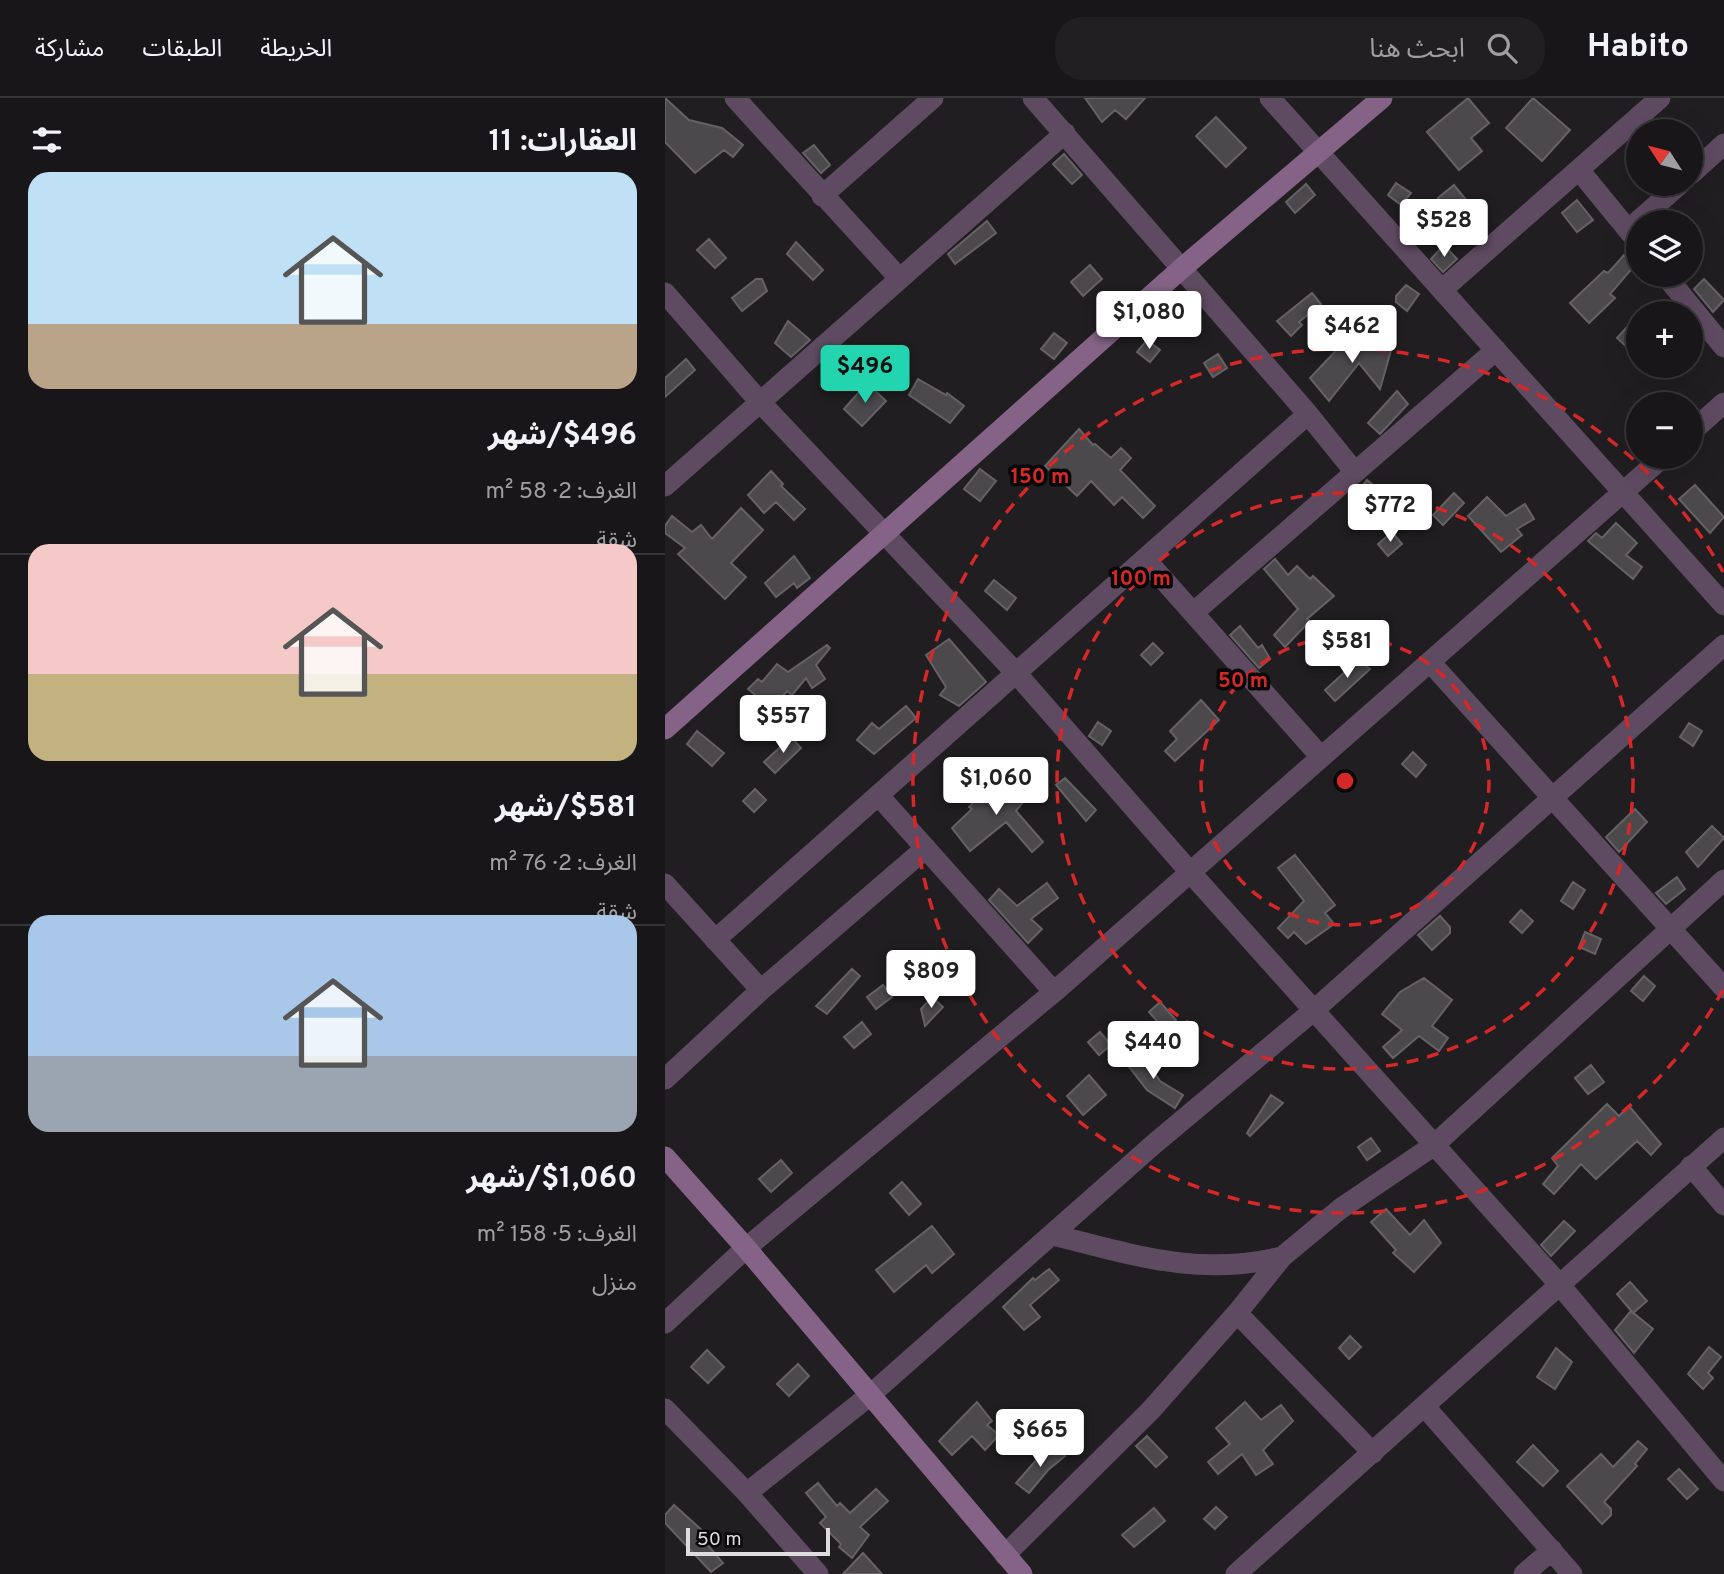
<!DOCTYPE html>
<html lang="ar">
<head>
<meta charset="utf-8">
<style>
  body { margin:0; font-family:Overpass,"Noto Sans Arabic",sans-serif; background:#211f22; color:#f1f3f6; direction:rtl; height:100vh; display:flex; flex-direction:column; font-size:26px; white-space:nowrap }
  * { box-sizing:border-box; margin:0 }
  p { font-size:23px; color:#9f9fa2 }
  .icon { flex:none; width:38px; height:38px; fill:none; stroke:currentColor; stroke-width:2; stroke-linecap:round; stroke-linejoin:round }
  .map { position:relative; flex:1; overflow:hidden; direction:ltr }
  .details { display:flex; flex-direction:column; background:#181619; width:665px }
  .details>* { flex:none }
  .needle { width:46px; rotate:306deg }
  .fabs { position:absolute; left:961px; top:21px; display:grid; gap:14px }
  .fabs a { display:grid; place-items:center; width:77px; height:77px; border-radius:50%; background:#181619; box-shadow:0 7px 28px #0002,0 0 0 2px #363538; font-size:35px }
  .scale { position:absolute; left:21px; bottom:18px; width:144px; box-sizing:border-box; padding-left:7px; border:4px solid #dedcde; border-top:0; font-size:19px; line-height:24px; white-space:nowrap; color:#dedcde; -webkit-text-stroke:5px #090809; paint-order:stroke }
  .price { position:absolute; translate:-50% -60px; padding:0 16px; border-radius:7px; background:#fff; color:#222; font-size:23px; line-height:46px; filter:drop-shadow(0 2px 4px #0008) }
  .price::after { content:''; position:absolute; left:50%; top:42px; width:21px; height:16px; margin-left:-10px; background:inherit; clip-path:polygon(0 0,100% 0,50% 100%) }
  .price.current { background:#23d5af; color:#111 }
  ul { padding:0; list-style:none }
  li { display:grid; align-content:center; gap:14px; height:371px; padding:0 28px }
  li+li { border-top:2px solid #363538 }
  li span { display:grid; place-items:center; height:217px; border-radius:21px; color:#555 }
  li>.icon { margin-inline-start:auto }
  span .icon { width:126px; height:126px; fill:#fffc; stroke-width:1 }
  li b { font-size:30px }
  h2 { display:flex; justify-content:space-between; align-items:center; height:84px; padding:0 28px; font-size:30px }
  header { display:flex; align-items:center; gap:42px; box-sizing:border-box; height:98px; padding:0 35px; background:#181619; border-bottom:2px solid #363538 }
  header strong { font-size:33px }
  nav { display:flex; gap:38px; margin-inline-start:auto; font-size:24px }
  .search { width:490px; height:63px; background:#211f22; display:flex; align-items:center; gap:18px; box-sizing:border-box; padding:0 24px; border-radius:28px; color:#9f9fa2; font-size:26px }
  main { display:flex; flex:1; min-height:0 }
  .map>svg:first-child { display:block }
  .building { fill:#4c494c; stroke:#656165; stroke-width:2 }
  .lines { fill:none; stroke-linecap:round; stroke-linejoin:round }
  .street { stroke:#5f4b61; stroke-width:21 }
  .secondary { stroke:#846387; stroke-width:21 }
  .ring { fill:none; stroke:#d62828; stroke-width:3.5; stroke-dasharray:12 9 }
  .centre { fill:#d62828; stroke:#090809; stroke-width:3.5 }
  .ring-label { font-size:21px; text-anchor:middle; font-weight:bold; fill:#d62828; stroke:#090809; stroke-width:7; stroke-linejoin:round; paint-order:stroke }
</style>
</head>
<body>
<header>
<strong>Habito</strong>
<div class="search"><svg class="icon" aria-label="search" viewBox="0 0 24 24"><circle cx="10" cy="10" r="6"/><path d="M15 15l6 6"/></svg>ابحث هنا</div>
<nav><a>الخريطة</a><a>الطبقات</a><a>مشاركة</a></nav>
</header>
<main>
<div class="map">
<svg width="1059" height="1476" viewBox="0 0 1059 1476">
  <rect width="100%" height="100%" fill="#201e21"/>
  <!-- building -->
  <path class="building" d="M0,0L24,22L57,30L78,47L68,59L59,52L30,75L0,44Z
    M420,0H480L461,21L450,12L437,24Z
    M803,0L824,25L806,40L817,53L794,72L762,34Z
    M868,0L905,32L877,63L841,30Z
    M551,19L581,50L561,69L531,38Z
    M149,47L165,67L156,75L138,55Z
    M399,56L417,77L407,86L388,66Z
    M731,85L746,95L736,107L723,97Z
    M641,86L650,97L630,115L621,104Z
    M789,87L811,114L792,130L773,112L779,107L773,100Z
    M912,102L928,122L912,134L897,115Z
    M322,123L331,135L290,166L283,156Z
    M44,141L61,160L50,170L32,152Z
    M131,144L158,172L148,182L122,156Z
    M779,147L792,161L778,174L766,161Z
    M959,157L970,167L945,196L950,200L924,225L905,205L939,173L943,175Z
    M425,167L437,181L418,198L406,184Z
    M91,181H97L102,193L77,213L67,200Z
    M1039,181L1059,202L1048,214L1029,191Z
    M741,187L754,196L742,213L731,204V198Z
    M647,195L656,206L634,224L637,227L626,238L612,223Z
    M973,217V239L963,250L952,240Z
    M123,223L145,242L126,259L110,245Z
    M389,235L402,245L389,261L376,251Z
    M691,238L727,249L715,291L694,265L664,303L645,280L680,243L684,247Z
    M482,242L495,252L485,264L472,254Z
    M553,256L562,270L548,279L539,265Z
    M21,261L30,272L0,299V280Z
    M253,281L281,297L282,295L299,308L285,325L244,297Z
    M202,285L221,303L197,328L179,311Z
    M732,293L743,306L715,336L703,325Z
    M414,331L428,347L430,346L446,360L456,350L466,360L455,372L490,408L478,420L457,399L449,407L426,383L412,398L380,368Z
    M315,371L331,383L315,403L299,391Z
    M106,373L118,386L116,388L140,411L129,422L111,404L99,415L83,397Z
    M702,382L722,398L707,417L687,402Z
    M1030,387L1059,419L1045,435L1014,401Z
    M789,395L799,405L778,427L768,417Z
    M822,399L841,418L860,406L869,421L852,431L857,437L836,454L803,418Z
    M76,410L98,432L66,465L81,479L60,501L13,456L20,450L0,435V428L7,418L27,434L36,427L47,441Z
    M951,425L972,445L961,457L977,469L968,481L923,443L931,435L937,440Z
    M727,434L737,446L723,458L713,446Z
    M129,458L145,480L132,490L129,485L111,499L100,485Z
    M610,461L623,477L632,468L645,481L648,478L669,498L642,521L645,523L620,549L609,537L633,511L599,471Z
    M329,482L351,500L342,512L320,493Z
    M575,528L593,550L597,547L605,561L594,570L565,537Z
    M284,541L321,584L294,608L275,597L281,589L261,557Z
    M488,545L498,555L486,567L476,557Z
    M162,547L165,550L151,567L160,581L147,590L141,580L127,597L122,593L107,611L83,591L93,581L97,584L112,566L123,574Z
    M693,562L705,571L670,603L660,592Z
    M536,602L554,622L510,663L500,653L512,641L505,633Z
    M241,608L251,620L209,656L192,642L207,625L214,631Z
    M433,624L446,633L437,647L424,638Z
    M1024,625L1037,633L1028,648L1015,639Z
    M32,633L59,655L47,668L22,646Z
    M126,639L136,650L110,675L99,664Z
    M748,654L761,667L751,679L737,666Z
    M400,680L431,712L421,723L391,687Z
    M340,681L363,698L351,713L378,744L367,754L341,724L305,753L287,730L307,711L304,709L325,686L331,692Z
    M90,691L101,702L89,714L78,703Z
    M970,711L982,724L954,754L941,739Z
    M1047,728L1059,740L1033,769L1021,754Z
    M630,757L670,807L660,815L669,826L641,846L629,834L623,840L613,830L639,803L613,770Z
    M1012,779L1020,791L1001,806L991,795Z
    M908,784L920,792L908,811L896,803Z
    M382,785L393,800L366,821L377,831L363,845L324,802L334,791L352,808Z
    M856,812L868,823L857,835L845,824Z
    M775,818L785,829V835L767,852L753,837Z
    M920,834L936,841L930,856L914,849Z
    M187,871L195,878L162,916L151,908Z
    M979,878L990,888L978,903L966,893Z
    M759,880L787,902L767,928L783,940L774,953L754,938L728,960L718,949L737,932L717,916L735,894Z
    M218,887L227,899L211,911L202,899Z
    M267,899L278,909L260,928L256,911Z
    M495,904L511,922L499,931L484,914Z
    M197,924L206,936L189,950L179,939Z
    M435,934L446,947L434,957L423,944Z
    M475,954L495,983L518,997L510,1010L482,992L462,966Z
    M926,967L939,984L923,996L910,980Z
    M424,977L441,997L418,1017L402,998Z
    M606,997L618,1005L585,1038L582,1035Z
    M942,1006L954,1018L964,1008L996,1046L986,1057L972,1043L931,1081L916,1066L889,1096L878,1086L893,1068L887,1060Z
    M706,1040L715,1053L702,1062L693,1049Z
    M116,1062L127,1075L106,1094L94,1081Z
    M237,1084L256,1106L244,1117L225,1095Z
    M721,1111L745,1137L759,1122L776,1145L749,1174L728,1155L731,1152L706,1124Z
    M899,1123L910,1133L886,1158L876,1147Z
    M267,1128L289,1156L267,1175L261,1167L229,1194L211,1172Z
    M384,1171L394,1182L365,1207L375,1219L359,1232L338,1209L368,1180L370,1182Z
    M965,1184L982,1203L968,1215L952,1196Z
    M966,1213L988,1231L969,1255L950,1232Z
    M685,1238L696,1249L684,1261L674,1250Z
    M1044,1249L1056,1259L1043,1275L1048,1280L1038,1291L1023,1276Z
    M891,1250L907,1264L890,1291L872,1279Z
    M42,1252L59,1269L43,1285L26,1269Z
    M133,1266L144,1278L124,1298L112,1286Z
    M312,1304L327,1323L322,1327L334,1337L320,1352L307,1338L287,1357L274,1343Z
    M580,1304L596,1322L616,1307L628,1323L598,1352L608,1366L591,1377L577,1356L553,1376L543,1364L565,1346L551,1330Z
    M482,1338L502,1359L491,1369L471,1348Z
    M973,1343L982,1351L970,1366L972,1368L939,1404L946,1411V1417L937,1426L902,1388L936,1356L948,1369Z
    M391,1347L400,1358L383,1372L364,1395L351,1385L373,1360Z
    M868,1347L893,1373L878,1388L852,1364Z
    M1014,1371L1033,1391L1022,1401L1003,1381Z
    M153,1385L172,1408L175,1405L185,1415L211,1391L223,1403L195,1429L204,1437L187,1460L174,1449L176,1446L155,1425L161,1419L141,1395Z
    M9,1407L39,1434L35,1438L58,1465L46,1474L0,1425V1417Z
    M551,1409L562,1419L550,1431L539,1421Z
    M489,1410L500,1423L469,1449L457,1437Z
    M198,1455L217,1476H178Z"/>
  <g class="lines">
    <!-- street -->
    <path class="street" d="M70,0L235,181
      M368,0L643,316L689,373
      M605,0L1059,507
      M914,72L973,144
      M1026,76L1059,46
      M157,98L268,0
      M963,132L1015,86
      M1000,177L1059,249
      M778,191L995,0
      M0,195L95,304L351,575L525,774L894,1186L1059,1383
      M1026,334L1059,305
      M0,388L400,35
      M482,463L656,659
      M528,515L831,252
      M765,564L1059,890
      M214,698L389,894
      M0,786L96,892
      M50,842L643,316
      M0,981L96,892L261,750
      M1026,1068L1059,1107
      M388,1137C470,1157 532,1179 617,1159
      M572,1215L708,1355
      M0,1225L81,1150L389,894L998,359
      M760,1309L907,1476
      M0,1311L82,1395L153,1476
      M82,1395L204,1298L489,1046L648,913L1059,547
      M340,1457L486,1312L572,1215L617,1159L675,1111L768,1048L1059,782
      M571,1476L1059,1040
      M859,1476L887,1452"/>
    <!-- secondary -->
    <path class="secondary" d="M0,631L516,171L717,0
      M0,1059L81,1150L357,1476"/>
  </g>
  <!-- distance rings -->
  <g class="ring">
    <circle cx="680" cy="683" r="144"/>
    <circle cx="680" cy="683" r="288"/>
    <path d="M1058 892A432 432 0 1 1 1058 474"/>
  </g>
  <circle cx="680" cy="683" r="10" class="centre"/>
  <g class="ring-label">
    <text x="375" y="385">150 m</text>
    <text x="476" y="487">100 m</text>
    <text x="578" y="589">50 m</text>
  </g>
</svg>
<div class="fabs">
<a><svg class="needle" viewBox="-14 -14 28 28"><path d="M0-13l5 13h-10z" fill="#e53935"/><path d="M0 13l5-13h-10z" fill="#9f9fa2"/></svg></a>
<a><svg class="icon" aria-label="layers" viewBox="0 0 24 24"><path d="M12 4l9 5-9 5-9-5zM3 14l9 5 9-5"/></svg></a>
<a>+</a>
<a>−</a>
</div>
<div class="scale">50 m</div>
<b class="price" style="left:779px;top:161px">$528</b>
<b class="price" style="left:484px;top:253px">$1,080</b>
<b class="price" style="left:687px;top:267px">$462</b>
<b class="price current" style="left:200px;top:307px">$496</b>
<b class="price" style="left:725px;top:446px">$772</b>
<b class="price" style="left:682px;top:582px">$581</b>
<b class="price" style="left:118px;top:657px">$557</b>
<b class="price" style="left:331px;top:719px">$1,060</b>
<b class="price" style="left:266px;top:912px">$809</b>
<b class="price" style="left:488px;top:983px">$440</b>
<b class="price" style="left:375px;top:1371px">$665</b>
</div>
<section class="details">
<h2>العقارات: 11<svg class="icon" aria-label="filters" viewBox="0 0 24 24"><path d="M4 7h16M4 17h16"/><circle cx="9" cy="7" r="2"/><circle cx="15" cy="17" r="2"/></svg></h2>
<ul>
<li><span style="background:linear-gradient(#bfe0f5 70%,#b9a48a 0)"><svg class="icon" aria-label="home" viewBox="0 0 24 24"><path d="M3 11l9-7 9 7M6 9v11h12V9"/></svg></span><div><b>$496/شهر</b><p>الغرف: 2 · 58 m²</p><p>شقة</p></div></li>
<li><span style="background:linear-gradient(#f6c9c9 60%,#c2b280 0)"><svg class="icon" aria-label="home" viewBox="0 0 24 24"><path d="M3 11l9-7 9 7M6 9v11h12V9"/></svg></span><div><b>$581/شهر</b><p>الغرف: 2 · 76 m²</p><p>شقة</p></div></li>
<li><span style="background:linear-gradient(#a9c7e8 65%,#9aa5b1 0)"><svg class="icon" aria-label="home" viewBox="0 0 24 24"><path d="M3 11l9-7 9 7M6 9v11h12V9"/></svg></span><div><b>$1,060/شهر</b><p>الغرف: 5 · 158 m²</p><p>منزل</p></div></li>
</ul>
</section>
</main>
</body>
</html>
